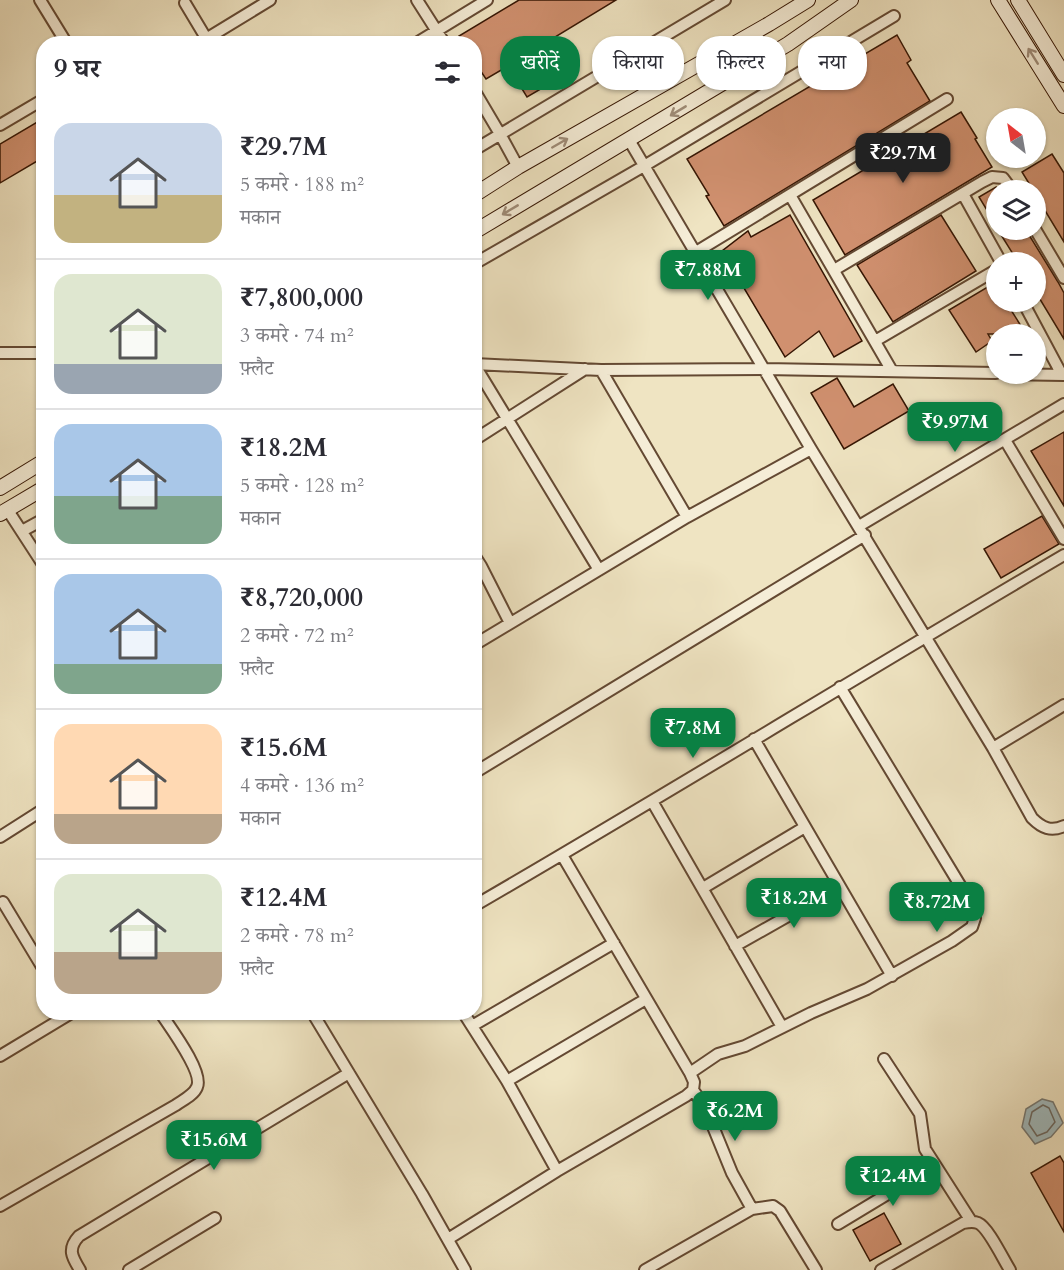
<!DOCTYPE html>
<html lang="hi">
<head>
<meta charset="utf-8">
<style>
  body { margin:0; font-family:Cardo,"Noto Serif Devanagari",serif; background:#f7f7f7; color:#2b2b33; height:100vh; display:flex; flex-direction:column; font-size:22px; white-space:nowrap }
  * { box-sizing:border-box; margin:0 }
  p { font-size:20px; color:#7c7c81 }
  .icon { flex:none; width:33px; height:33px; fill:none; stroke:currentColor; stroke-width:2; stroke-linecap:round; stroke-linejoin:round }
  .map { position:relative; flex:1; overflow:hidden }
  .details { position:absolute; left:36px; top:36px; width:446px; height:984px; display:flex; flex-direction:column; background:#fff; border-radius:24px; box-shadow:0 2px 4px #0004 }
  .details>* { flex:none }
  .banner { position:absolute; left:500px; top:36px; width:474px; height:54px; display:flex; gap:12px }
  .needle { width:39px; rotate:329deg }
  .fabs { position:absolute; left:986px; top:108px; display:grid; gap:12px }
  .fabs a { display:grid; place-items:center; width:60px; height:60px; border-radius:50%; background:#fff; box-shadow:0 2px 4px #0004; font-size:30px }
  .price { position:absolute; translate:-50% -51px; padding:0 14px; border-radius:12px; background:#0b8043; color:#fff; font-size:20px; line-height:39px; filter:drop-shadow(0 2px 3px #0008) }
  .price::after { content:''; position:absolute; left:50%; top:36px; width:18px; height:14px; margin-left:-9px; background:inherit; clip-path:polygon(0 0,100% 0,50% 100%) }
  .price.selected { background:#222; color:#fff }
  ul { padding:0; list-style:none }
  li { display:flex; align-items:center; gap:18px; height:150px; padding:0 18px }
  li+li { border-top:2px solid #e1e1e2 }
  li span { display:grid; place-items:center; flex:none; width:168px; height:120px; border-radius:18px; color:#555 }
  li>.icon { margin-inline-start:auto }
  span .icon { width:72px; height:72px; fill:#fffc; stroke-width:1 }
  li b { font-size:26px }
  h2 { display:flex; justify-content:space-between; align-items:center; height:72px; padding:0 18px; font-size:26px }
  .chip { padding:0 21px; border-radius:24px; background:#fff; box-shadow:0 2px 4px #0004; font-size:21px; line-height:54px }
  .chip.selected { background:#0b8043; color:#fff }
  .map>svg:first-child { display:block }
  .water { fill:#a0bbbf; stroke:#757974; stroke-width:1.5 }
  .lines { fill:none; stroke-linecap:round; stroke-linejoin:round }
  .shore { stroke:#6a6861; stroke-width:1.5 }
  .building { fill:#d0906f; stroke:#351503; stroke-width:1.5 }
  .street-casing { stroke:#644933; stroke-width:14 }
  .secondary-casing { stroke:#351503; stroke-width:16 }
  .street { stroke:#f5edd7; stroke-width:10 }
  .secondary { stroke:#f5edd7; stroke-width:14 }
  .oneway { stroke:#9f8c78 }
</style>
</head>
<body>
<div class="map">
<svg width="1064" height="1270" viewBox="0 0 1064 1270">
  <rect width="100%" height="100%" fill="#efe4c2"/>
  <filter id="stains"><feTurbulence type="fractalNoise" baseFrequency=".00333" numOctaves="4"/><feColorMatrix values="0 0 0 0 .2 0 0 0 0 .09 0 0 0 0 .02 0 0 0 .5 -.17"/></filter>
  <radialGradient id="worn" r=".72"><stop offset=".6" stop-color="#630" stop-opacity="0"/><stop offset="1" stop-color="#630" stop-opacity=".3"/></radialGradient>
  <!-- water -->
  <path class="water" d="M1042,1099L1053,1102L1063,1123L1051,1137L1035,1144L1022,1127L1026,1109Z"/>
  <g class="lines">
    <!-- shore -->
    <path class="shore" d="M1043,1105L1049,1108L1055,1122L1047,1132L1037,1136L1029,1124L1032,1112Z"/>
  </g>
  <!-- building -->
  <path class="building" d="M519,0H616L532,51L551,83L527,97L508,66L486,79L474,61V44H464L459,36Z
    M897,35L911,60L907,63L930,101L724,226L706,196L709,195L687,159Z
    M961,112L977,138L975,139L992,167L845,255L813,200Z
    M44,118V157L0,183V144Z
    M1052,154L1064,173V242L1035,194V190H1033L1022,172Z
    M996,187V225L979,197Z
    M790,215L862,341L834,357L819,331L785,357L722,251L748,231L751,237Z
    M941,215L976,271L893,322L857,265Z
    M998,230H1026L1058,282L1064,293V339L1035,291V262H1018Z
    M996,282V302H1006L1026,334H988L992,341L976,352L949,310Z
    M837,378L854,407L893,384L909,411L844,449L811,393Z
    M1064,432V506L1031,451Z
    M1042,516L1059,544L1001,578L984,549Z
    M1060,1156L1064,1163V1232L1031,1173Z
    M884,1213L901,1244L870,1261L853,1230Z"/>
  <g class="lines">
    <!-- street casing -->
    <g class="street-casing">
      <path id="street" d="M40,0L67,44
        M417,0L445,44
        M185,3L209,43
        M206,39L270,0
        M415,44L487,0
        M474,90L500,134L518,167
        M0,125L44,99
        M629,140L811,449L993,748L1032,818C1042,828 1051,832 1064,826
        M474,150L725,0
        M963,194L1001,262
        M790,195L892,371
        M1035,229L1064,278
        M696,252L947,99
        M474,264L644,166L894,16
        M834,270L982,182L992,177L1003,178L1012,190
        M1023,302L1062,375
        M875,341L996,270
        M0,353H44
        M474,364L601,370L764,369L996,373
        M474,364L599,570
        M601,370L687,517
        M1006,374L1064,375
        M474,440L585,369
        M1005,440L1064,539
        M7,509L44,566
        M859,526L1064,404
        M22,531L44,519
        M474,555L481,566L474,570
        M481,566L510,623
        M474,645L687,517L811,449
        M754,739L892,976
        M993,748L1064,705
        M474,773L865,535
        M652,801L782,1027
        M0,837L44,809
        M703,888L805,827
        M3,902L44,970
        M474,906C672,791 866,671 1064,555
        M735,946L839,887
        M312,1012L422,1194L465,1270
        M463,1012L507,1081L557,1171
        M472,1026L614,943
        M0,1056L73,1012
        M884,1059L920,1114L925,1149L971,1221
        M690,1073L718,1054L745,1046L811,1013L867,989L952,941L972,927L975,918L969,900L840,687
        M507,1081L646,999
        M693,1090L705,1107L732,1173L752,1209
        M0,1206L176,1105C183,1100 194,1095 197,1087C204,1072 169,1026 160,1012
        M838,1224L934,1166
        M448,1239L557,1171L686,1096L693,1090L694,1082L690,1073L562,855
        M80,1270C72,1257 67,1249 79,1236L349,1073
        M129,1270L215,1218
        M645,1270L752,1209L773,1206L780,1211L816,1270
        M881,1270L963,1223C968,1222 973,1221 978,1223C988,1227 1003,1259 1010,1270"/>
    </g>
    <!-- secondary casing -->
    <g class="secondary-casing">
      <path id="secondary" d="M998,0L1064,106
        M1018,0L1064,75
        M474,195L518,167L769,24L808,0
        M474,232L788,44L851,0
        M0,488L44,461
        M0,514L44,488"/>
    </g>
    <!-- street -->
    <use href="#street" class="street"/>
    <!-- secondary -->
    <use href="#secondary" class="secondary"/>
  </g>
  <!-- one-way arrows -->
  <defs><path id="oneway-shaft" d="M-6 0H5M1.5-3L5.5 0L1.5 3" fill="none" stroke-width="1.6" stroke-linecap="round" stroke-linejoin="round" transform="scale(1.5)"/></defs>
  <g class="oneway">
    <use href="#oneway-shaft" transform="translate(1033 56) rotate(-122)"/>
    <use href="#oneway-shaft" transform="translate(678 111) rotate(149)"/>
    <use href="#oneway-shaft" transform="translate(560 143) rotate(-30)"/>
    <use href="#oneway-shaft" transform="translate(510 210) rotate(149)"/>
  </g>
  <rect width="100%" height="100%" filter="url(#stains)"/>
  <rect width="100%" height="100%" fill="url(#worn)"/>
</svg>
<div class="fabs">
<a><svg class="needle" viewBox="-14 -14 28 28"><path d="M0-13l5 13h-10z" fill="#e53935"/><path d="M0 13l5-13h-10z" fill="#7c7c81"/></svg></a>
<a><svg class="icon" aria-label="layers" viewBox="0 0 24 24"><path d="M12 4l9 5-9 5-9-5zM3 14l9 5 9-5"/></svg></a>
<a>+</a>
<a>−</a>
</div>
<b class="price selected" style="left:903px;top:184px">₹29.7M</b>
<b class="price" style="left:708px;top:301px">₹7.88M</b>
<b class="price" style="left:955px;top:453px">₹9.97M</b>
<b class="price" style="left:693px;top:759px">₹7.8M</b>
<b class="price" style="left:794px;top:929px">₹18.2M</b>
<b class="price" style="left:937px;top:933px">₹8.72M</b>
<b class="price" style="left:735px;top:1142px">₹6.2M</b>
<b class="price" style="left:214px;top:1171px">₹15.6M</b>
<b class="price" style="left:893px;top:1207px">₹12.4M</b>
<div class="banner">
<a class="chip selected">खरीदें</a>
<a class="chip">किराया</a>
<a class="chip">फ़िल्टर</a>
<a class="chip">नया</a>
</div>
<section class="details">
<h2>9 घर<svg class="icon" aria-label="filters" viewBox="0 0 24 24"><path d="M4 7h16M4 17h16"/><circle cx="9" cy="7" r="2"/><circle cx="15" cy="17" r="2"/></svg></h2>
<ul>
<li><span style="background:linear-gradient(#c9d6e8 60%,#c2b280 0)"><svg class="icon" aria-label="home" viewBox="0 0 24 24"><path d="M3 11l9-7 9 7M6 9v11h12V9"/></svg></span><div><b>₹29.7M</b><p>5 कमरे · 188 m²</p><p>मकान</p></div></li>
<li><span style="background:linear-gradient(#dfe7d0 75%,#9aa5b1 0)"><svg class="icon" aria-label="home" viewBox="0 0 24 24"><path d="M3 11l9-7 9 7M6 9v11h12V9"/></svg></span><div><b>₹7,800,000</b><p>3 कमरे · 74 m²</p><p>फ़्लैट</p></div></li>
<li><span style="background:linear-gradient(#a9c7e8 60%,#7fa58c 0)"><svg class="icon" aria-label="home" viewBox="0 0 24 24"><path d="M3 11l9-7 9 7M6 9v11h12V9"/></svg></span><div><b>₹18.2M</b><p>5 कमरे · 128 m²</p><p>मकान</p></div></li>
<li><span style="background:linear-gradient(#a9c7e8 75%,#7fa58c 0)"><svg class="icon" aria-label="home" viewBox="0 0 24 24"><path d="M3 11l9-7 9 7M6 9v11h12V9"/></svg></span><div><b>₹8,720,000</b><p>2 कमरे · 72 m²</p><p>फ़्लैट</p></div></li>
<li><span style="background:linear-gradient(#ffd9b3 75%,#b9a48a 0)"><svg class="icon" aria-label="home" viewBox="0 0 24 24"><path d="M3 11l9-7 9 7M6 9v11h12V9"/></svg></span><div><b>₹15.6M</b><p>4 कमरे · 136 m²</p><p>मकान</p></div></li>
<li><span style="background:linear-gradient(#dfe7d0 65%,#b9a48a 0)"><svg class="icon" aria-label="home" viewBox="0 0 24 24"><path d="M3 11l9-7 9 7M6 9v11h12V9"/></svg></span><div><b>₹12.4M</b><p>2 कमरे · 78 m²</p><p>फ़्लैट</p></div></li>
</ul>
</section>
</div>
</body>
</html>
